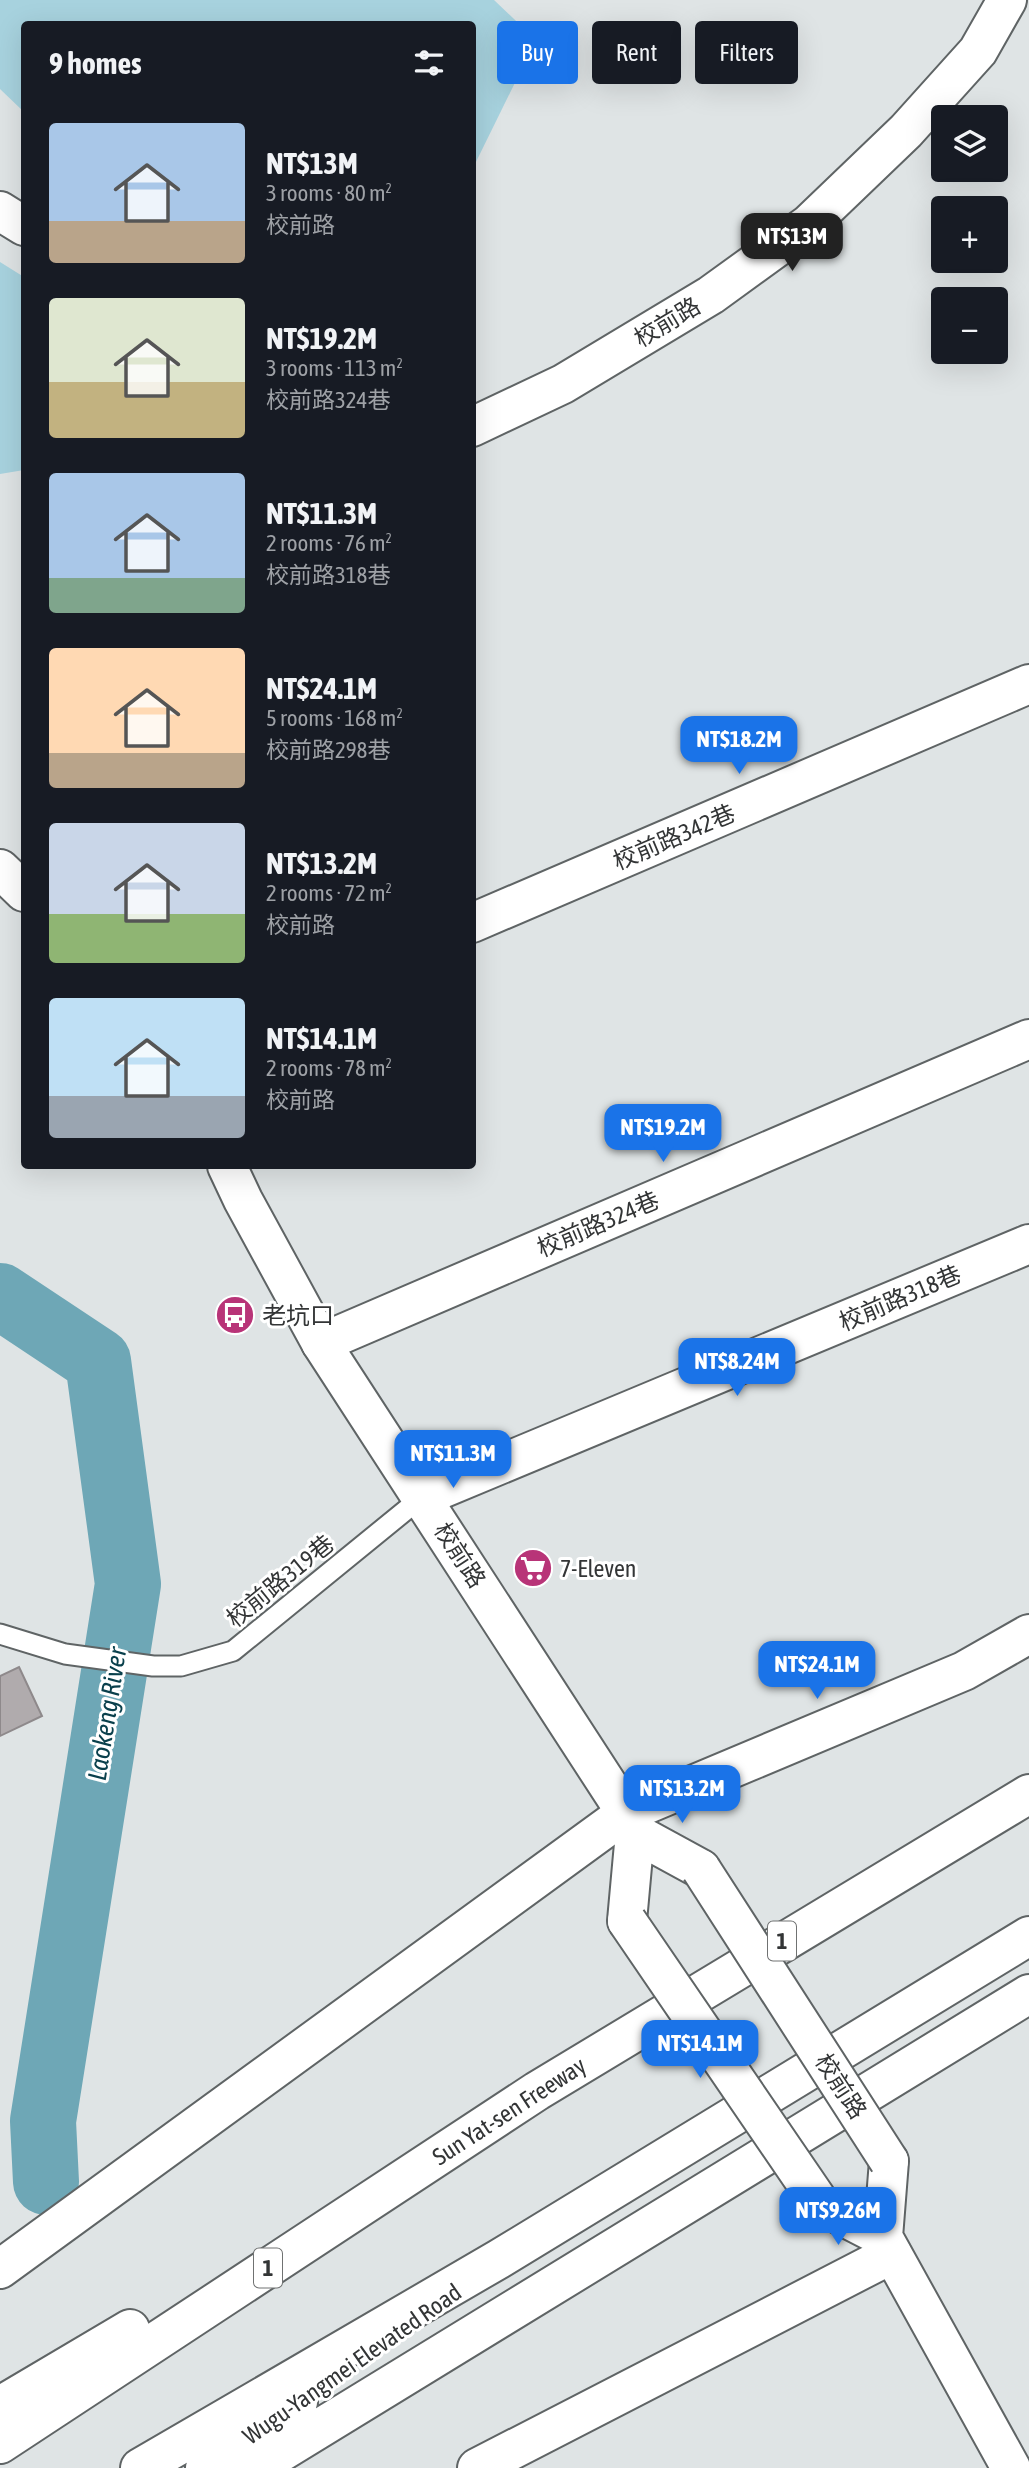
<!DOCTYPE html>
<html lang="en">
<head>
<meta charset="utf-8">
<style>
  body { margin:0; font-family:"Asap Condensed","Noto Sans TC",sans-serif; background:#20242c; color:#f1f3f6; height:100vh; display:flex; flex-direction:column; font-size:26px; white-space:nowrap }
  * { box-sizing:border-box; margin:0 }
  p { font-size:23px; color:#9ea1a6 }
  .icon { flex:none; width:38px; height:38px; fill:none; stroke:currentColor; stroke-width:2; stroke-linecap:round; stroke-linejoin:round }
  .map { position:relative; flex:1; overflow:hidden }
  .side { position:absolute; left:21px; top:21px; width:455px; height:1148px; display:flex; flex-direction:column; background:#171b24; border-radius:7px; box-shadow:0 7px 28px #0002 }
  .side>* { flex:none }
  .banner { position:absolute; left:497px; top:21px; width:427px; height:63px; display:flex; gap:14px }
  .controls { position:absolute; left:931px; top:105px; display:grid; gap:14px }
  .controls a { display:grid; place-items:center; width:77px; height:77px; border-radius:7px; background:#171b24; box-shadow:0 7px 28px #0002; font-size:35px }
  .price { position:absolute; translate:-50% -60px; padding:0 16px; border-radius:14px; background:#1a73e8; color:#fff; font-size:23px; line-height:46px; filter:drop-shadow(0 2px 4px #0008) }
  .price::after { content:''; position:absolute; left:50%; top:42px; width:21px; height:16px; margin-left:-10px; background:inherit; clip-path:polygon(0 0,100% 0,50% 100%) }
  .price.active { background:#222; color:#fff }
  ul { padding:0; list-style:none }
  li { display:flex; align-items:center; gap:21px; height:175px; padding:0 28px }
  li span { display:grid; place-items:center; flex:none; width:196px; height:140px; border-radius:7px; color:#555 }
  li>.icon { margin-inline-start:auto }
  span .icon { width:84px; height:84px; fill:#fffc; stroke-width:1 }
  li b { font-size:30px }
  h2 { display:flex; justify-content:space-between; align-items:center; height:84px; padding:0 28px; font-size:30px }
  .pill { padding:0 24px; border-radius:7px; background:#171b24; box-shadow:0 7px 28px #0002; font-size:24px; line-height:63px }
  .pill.active { background:#1a73e8; color:#fff }
  .map>svg:first-child { display:block }
  .green { fill:#a7d2de }
  .lines { fill:none; stroke-linecap:round; stroke-linejoin:round }
  .river { stroke:#6ea7b6; stroke-width:66 }
  .building { fill:#b0abad; stroke:#8e898b; stroke-width:2 }
  .service-casing { stroke:#5f6465; stroke-width:23 }
  .minor-casing { stroke:#5f6465; stroke-width:42 }
  .tertiary-casing { stroke:#5f6465; stroke-width:42 }
  .motorway-casing { stroke:#5f6465; stroke-width:42 }
  .service { stroke:#fff; stroke-width:19 }
  .minor { stroke:#fff; stroke-width:38 }
  .tertiary { stroke:#fff; stroke-width:38 }
  .motorway { stroke:#fff; stroke-width:38 }
  .tertiary-bridge-casing { stroke:#5f6465; stroke-width:42; stroke-linecap:butt }
  .tertiary-bridge { stroke:#fff; stroke-width:38 }
  .labels { text-anchor:middle; dominant-baseline:central; stroke-width:6; stroke-linejoin:round; paint-order:stroke }
  .shield { fill:#fff; stroke:#707272; stroke-width:2 }
  .shield-label { font-size:23px; font-weight:bold; fill:#333536 }
  .street-label { font-size:24px; fill:#333536; stroke:#fff }
  .poi-label { font-size:24px; fill:#333536; stroke:#fff; text-anchor:start }
  .water-label { font-size:26px; font-style:italic; fill:#0a404c; stroke:#fff }
</style>
</head>
<body>
<div class="map">
<svg width="1029" height="2468" viewBox="0 0 1029 2468">
  <rect width="100%" height="100%" fill="#dfe4e5"/>
  <!-- green -->
  <path class="green" d="M0,0H494L536,40L473,168L472,24H24V112L0,89Z
    M0,262L24,277V470L0,474Z"/>
  <g class="lines">
    <!-- river -->
    <path class="river" d="M0,1296L98,1361L128,1584L43,2121L46,2182"/>
  </g>
  <!-- building -->
  <path class="building" d="M19,1667L42,1716L0,1736V1676Z"/>
  <g class="lines">
    <!-- service casing -->
    <g class="service-casing">
      <path id="service" d="M0,1634L65,1654L153,1666H181L233,1651L422,1497"/>
    </g>
    <!-- minor casing -->
    <g class="minor-casing">
      <path id="minor" d="M0,211L24,226
        M472,923L1029,684
        M321,1343L1029,1039
        M422,1497L1029,1244
        M626,1813L964,1671L1029,1634"/>
    </g>
    <!-- tertiary casing -->
    <g class="tertiary-casing">
      <path id="tertiary" d="M472,427L563,384L711,295L809,224L906,131L978,51L1007,0
        M0,869L24,892
        M227,1166L243,1200L321,1343L626,1813L635,1833L627,1921
        M635,1833L701,1869
        M821,2205L883,2237L1011,2468
        M883,2237L889,2161"/>
    </g>
    <!-- motorway casing -->
    <g class="motorway-casing">
      <path id="motorway" d="M0,2269L626,1813
        M0,2406L130,2329
        M0,2444L537,2091L1029,1794
        M140,2468L499,2259L1029,1936
        M205,2468L298,2402
        M255,2468L1029,1994
        M477,2468L892,2254"/>
    </g>
    <!-- service -->
    <use href="#service" class="service"/>
    <!-- minor -->
    <use href="#minor" class="minor"/>
    <!-- tertiary -->
    <use href="#tertiary" class="tertiary"/>
    <!-- motorway -->
    <use href="#motorway" class="motorway"/>
    <!-- tertiary-bridge casing -->
    <g class="tertiary-bridge-casing">
      <path id="tertiary-bridge" d="M701,1869L889,2161
        M627,1921L821,2205"/>
    </g>
    <!-- tertiary-bridge -->
    <use href="#tertiary-bridge" class="tertiary-bridge"/>
  </g>
  <!-- icons -->
  <defs>
    <g id="bus-disc" transform="scale(2.0125)"><circle r="9.5" fill="#b83478" stroke="#fff"/><path d="M-5-6H5V4H4V6H2V4H-2V6H-4V4H-5ZM-3.5-4V0h7V-4ZM-3.5 1.2v1.5H-2V1.2ZM2 1.2v1.5H3.5V1.2Z" fill="#fff"/></g>
    <g id="supermarket-disc" transform="scale(2.0125)"><circle r="9.5" fill="#b83478" stroke="#fff"/><path d="M-6-5.5h2.5l.6 2H6L4.5 2H-2.5L-4.4-4H-6ZM-1.5 3.2a1.3 1.3 0 1 0 .1 0ZM3 3.2a1.3 1.3 0 1 0 .1 0Z" fill="#fff"/></g>
  </defs>
  <g fill-rule="evenodd">
    <use href="#bus-disc" x="235" y="1315"/>
    <use href="#supermarket-disc" x="533" y="1568"/>
  </g>
  <g class="labels">
    <!-- shield labels -->
    <g class="shield">
      <rect x="768" y="1921.5" width="28" height="39" rx="5"/>
      <rect x="254" y="2248.5" width="28" height="39" rx="5"/>
    </g>
    <g class="shield-label">
      <text x="782" y="1941">1</text>
      <text x="268" y="2268">1</text>
    </g>
    <!-- street labels -->
    <g class="street-label">
      <text transform="translate(667 322) rotate(-31)">校前路</text>
      <text transform="translate(674 837) rotate(-23)">校前路342巷</text>
      <text transform="translate(598 1224) rotate(-23)">校前路324巷</text>
      <text transform="translate(900 1298) rotate(-23)">校前路318巷</text>
      <text transform="translate(460 1555) rotate(57)">校前路</text>
      <text transform="translate(280 1581) rotate(-39)">校前路319巷</text>
      <text transform="translate(841 2086) rotate(57)">校前路</text>
      <text transform="translate(509 2111) rotate(-33)">Sun Yat-sen Freeway</text>
      <text transform="translate(352 2364) rotate(-35)">Wugu-Yangmei Elevated Road</text>
    </g>
    <!-- poi labels -->
    <g class="poi-label">
      <text x="262" y="1315">老坑口</text>
      <text x="560" y="1568">7-Eleven</text>
    </g>
    <!-- water labels -->
    <g class="water-label">
      <text transform="translate(107 1714) rotate(-81)">Laokeng River</text>
    </g>
  </g>
</svg>
<div class="controls">
<a><svg class="icon" aria-label="layers" viewBox="0 0 24 24"><path d="M12 4l9 5-9 5-9-5zM3 14l9 5 9-5"/></svg></a>
<a>+</a>
<a>−</a>
</div>
<b class="price active" style="left:792px;top:273px">NT$13M</b>
<b class="price" style="left:739px;top:776px">NT$18.2M</b>
<b class="price" style="left:663px;top:1164px">NT$19.2M</b>
<b class="price" style="left:737px;top:1398px">NT$8.24M</b>
<b class="price" style="left:453px;top:1490px">NT$11.3M</b>
<b class="price" style="left:817px;top:1701px">NT$24.1M</b>
<b class="price" style="left:682px;top:1825px">NT$13.2M</b>
<b class="price" style="left:700px;top:2080px">NT$14.1M</b>
<b class="price" style="left:838px;top:2247px">NT$9.26M</b>
<div class="banner">
<a class="pill active">Buy</a>
<a class="pill">Rent</a>
<a class="pill">Filters</a>
</div>
<section class="side">
<h2>9 homes<svg class="icon" aria-label="filters" viewBox="0 0 24 24"><path d="M4 7h16M4 17h16"/><circle cx="9" cy="7" r="2"/><circle cx="15" cy="17" r="2"/></svg></h2>
<ul>
<li><span style="background:linear-gradient(#a9c7e8 70%,#b9a48a 0)"><svg class="icon" aria-label="home" viewBox="0 0 24 24"><path d="M3 11l9-7 9 7M6 9v11h12V9"/></svg></span><div><b>NT$13M</b><p>3 rooms · 80 m²</p><p>校前路</p></div></li>
<li><span style="background:linear-gradient(#dfe7d0 60%,#c2b280 0)"><svg class="icon" aria-label="home" viewBox="0 0 24 24"><path d="M3 11l9-7 9 7M6 9v11h12V9"/></svg></span><div><b>NT$19.2M</b><p>3 rooms · 113 m²</p><p>校前路324巷</p></div></li>
<li><span style="background:linear-gradient(#a9c7e8 75%,#7fa58c 0)"><svg class="icon" aria-label="home" viewBox="0 0 24 24"><path d="M3 11l9-7 9 7M6 9v11h12V9"/></svg></span><div><b>NT$11.3M</b><p>2 rooms · 76 m²</p><p>校前路318巷</p></div></li>
<li><span style="background:linear-gradient(#ffd9b3 75%,#b9a48a 0)"><svg class="icon" aria-label="home" viewBox="0 0 24 24"><path d="M3 11l9-7 9 7M6 9v11h12V9"/></svg></span><div><b>NT$24.1M</b><p>5 rooms · 168 m²</p><p>校前路298巷</p></div></li>
<li><span style="background:linear-gradient(#c9d6e8 65%,#8fb573 0)"><svg class="icon" aria-label="home" viewBox="0 0 24 24"><path d="M3 11l9-7 9 7M6 9v11h12V9"/></svg></span><div><b>NT$13.2M</b><p>2 rooms · 72 m²</p><p>校前路</p></div></li>
<li><span style="background:linear-gradient(#bfe0f5 70%,#9aa5b1 0)"><svg class="icon" aria-label="home" viewBox="0 0 24 24"><path d="M3 11l9-7 9 7M6 9v11h12V9"/></svg></span><div><b>NT$14.1M</b><p>2 rooms · 78 m²</p><p>校前路</p></div></li>
</ul>
</section>
</div>
</body>
</html>
